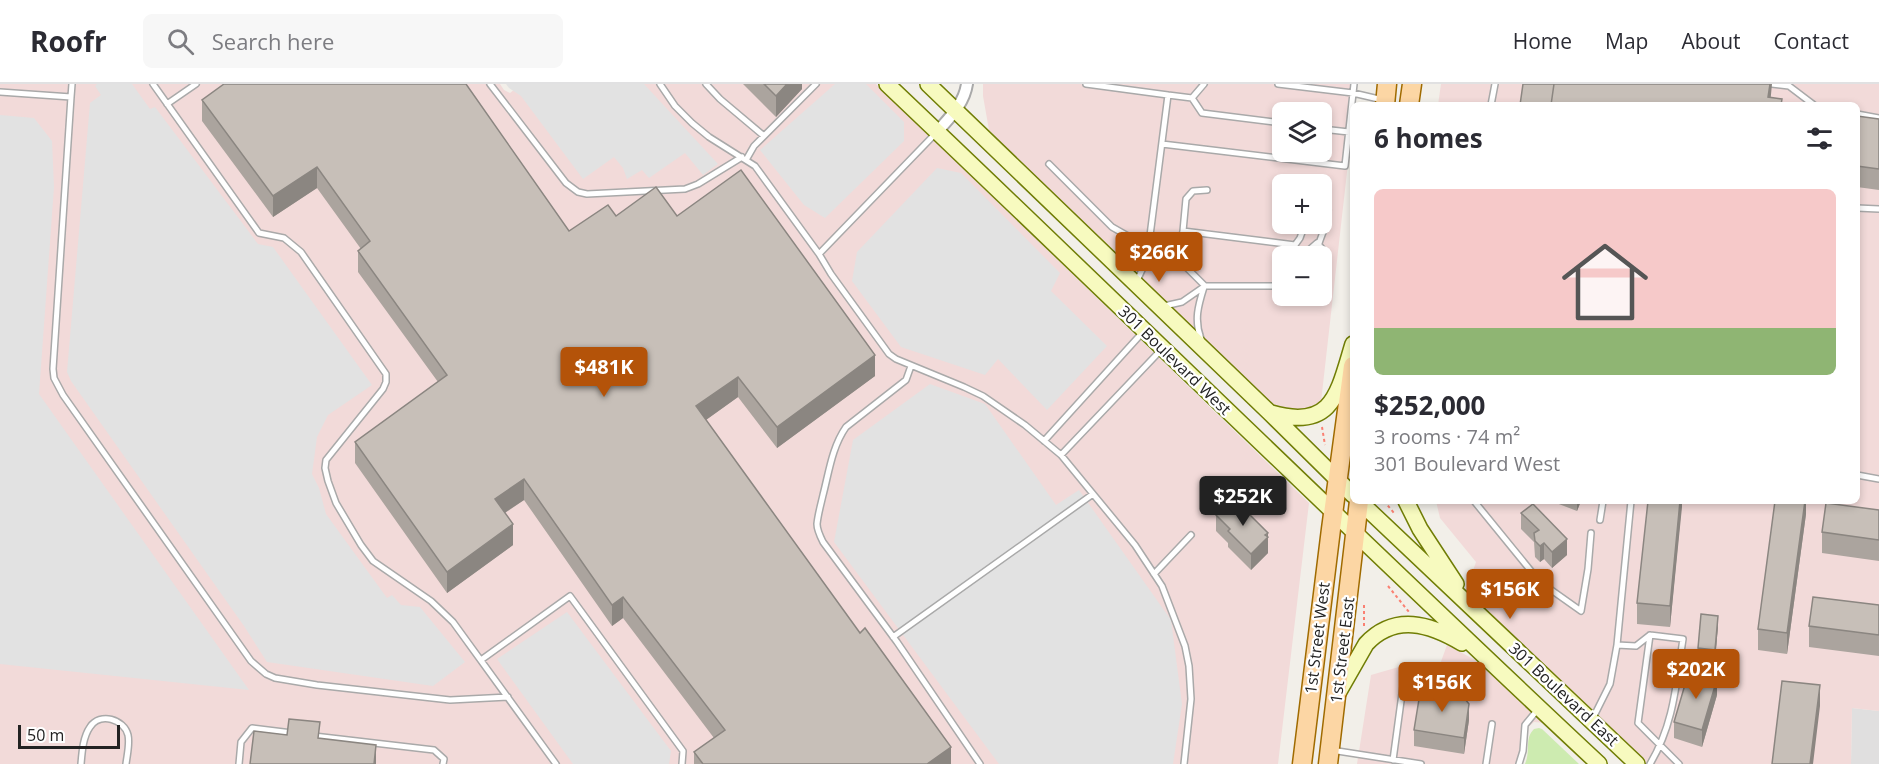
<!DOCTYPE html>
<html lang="en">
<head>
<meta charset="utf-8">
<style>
  body { margin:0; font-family:"Open Sans",sans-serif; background:#f7f7f7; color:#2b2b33; height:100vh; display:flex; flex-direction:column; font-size:22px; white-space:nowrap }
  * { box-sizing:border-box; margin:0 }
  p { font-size:20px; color:#7c7c81 }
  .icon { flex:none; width:33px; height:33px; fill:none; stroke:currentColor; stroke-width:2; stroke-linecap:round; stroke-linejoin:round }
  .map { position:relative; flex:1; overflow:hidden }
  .details { position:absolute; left:1350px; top:18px; width:510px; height:402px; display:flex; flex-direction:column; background:#fff; border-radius:9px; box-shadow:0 3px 9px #0003 }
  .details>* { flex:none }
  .tools { position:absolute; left:1272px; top:18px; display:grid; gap:12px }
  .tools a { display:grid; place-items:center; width:60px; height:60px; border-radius:9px; background:#fff; box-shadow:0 3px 9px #0003; font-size:30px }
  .scale { position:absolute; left:18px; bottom:15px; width:102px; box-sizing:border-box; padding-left:6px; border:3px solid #222; border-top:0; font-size:16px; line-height:21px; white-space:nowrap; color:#222; -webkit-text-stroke:4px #fff; paint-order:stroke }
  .price { position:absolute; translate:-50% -51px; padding:0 14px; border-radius:6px; background:#b45309; color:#fff; font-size:20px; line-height:39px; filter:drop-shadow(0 2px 3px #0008) }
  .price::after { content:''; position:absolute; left:50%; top:36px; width:18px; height:14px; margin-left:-9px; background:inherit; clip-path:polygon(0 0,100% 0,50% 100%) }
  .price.current { background:#222; color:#fff }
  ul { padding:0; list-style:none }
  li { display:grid; align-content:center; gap:12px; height:318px; padding:0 24px }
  li span { display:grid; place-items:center; height:186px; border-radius:9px; color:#555 }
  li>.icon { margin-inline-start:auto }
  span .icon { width:108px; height:108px; fill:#fffc; stroke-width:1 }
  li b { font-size:26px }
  h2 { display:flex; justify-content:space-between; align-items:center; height:72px; padding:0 24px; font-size:26px }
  header { display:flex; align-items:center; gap:36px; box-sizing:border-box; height:84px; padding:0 30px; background:#fff; border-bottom:2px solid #e1e1e2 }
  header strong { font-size:28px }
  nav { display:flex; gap:33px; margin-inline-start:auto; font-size:21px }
  .search { width:420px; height:54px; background:#f7f7f7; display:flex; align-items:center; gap:15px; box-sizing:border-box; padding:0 21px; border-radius:9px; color:#7c7c81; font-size:22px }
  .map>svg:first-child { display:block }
  .residential { fill:#e0dfdf }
  .commercial { fill:#f2dad9; fill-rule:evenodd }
  .grass { fill:#cdebb0 }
  .parking { fill:#e2e2e2 }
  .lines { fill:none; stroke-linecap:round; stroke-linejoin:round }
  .lane-casing { stroke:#a9a9a9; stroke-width:8 }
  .street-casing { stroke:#a9a9a9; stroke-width:14 }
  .secondary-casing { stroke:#707d05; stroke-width:18 }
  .primary-casing { stroke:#a06b00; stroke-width:21 }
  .path { stroke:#fa8072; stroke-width:2; stroke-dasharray:3 3; stroke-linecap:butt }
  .lane { stroke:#fff; stroke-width:5 }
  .street { stroke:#fff; stroke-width:10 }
  .secondary { stroke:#f7fabf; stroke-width:15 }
  .primary { stroke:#fcd6a4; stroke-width:18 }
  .wall { fill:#aba49e }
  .shaded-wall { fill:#8b8681 }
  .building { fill:#c7bfb8; stroke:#8b8681; stroke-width:1.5 }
  .labels { text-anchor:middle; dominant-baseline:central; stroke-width:4.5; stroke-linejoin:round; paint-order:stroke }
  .street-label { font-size:16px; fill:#222; stroke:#fff }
</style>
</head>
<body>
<header>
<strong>Roofr</strong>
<div class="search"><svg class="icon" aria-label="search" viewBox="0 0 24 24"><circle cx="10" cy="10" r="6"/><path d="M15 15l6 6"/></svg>Search here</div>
<nav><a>Home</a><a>Map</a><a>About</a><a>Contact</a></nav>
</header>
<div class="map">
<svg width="1879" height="680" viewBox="0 0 1879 680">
  <rect width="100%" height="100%" fill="#f2efe9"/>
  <!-- residential -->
  <path class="residential" d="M1852,624L1879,627V680H1851Z"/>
  <!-- commercial -->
  <path class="commercial" d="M0,0H500L504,6L510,9L521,0H876L1309,419L1278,680H0Z
    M983,0H1357L1355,21H1353V35L1321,318L1313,323L1303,327L1282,325L1268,319L989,46L983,12ZM1282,28H1322V68H1282ZM1282,100H1322V140H1282ZM1282,172H1322V212H1282Z
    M1441,0H1879V627L1852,624L1851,680H1646L1473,516L1466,506L1476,478L1440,434L1436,417H1857V21H1438Z
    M1447,561L1481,579L1546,639L1534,638L1524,647L1523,670L1519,680H1357L1371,591L1409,580L1439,583Z"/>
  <!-- grass -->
  <path class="grass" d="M1539,644L1542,645L1579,680H1525C1531,667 1524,655 1534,645Z"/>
  <!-- parking -->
  <path class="parking" d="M97,0H132L150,25L155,23L258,160L273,163L372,301L328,331L317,353L312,390L319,404L326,430L387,514L392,511L401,521L420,523L465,578L433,602L267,578L244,542L71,297L67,288L90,19L101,11L95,2Z
    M506,0H644L718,80L703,91L685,69L649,94L642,86L627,95L623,84L614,73L583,95L521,12L509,4Z
    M835,0H866L904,38V57L825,134L804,121L760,66Z
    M0,31L34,34L52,57L54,103L39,310L249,606L0,580Z
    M937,84L961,89L1060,189L1051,207L1107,262L1047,326L998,275L985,291L901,263L852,197L857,168Z
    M930,300L985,320L1056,421L1079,406L1171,536L1182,620L1173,680H999L834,458L853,356Z
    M567,528L671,667L669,680H573L497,575Z"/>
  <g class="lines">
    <!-- lane casing -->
    <g class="lane-casing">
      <path id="lane" d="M153,0L259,149L284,154L301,168L386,290V298L383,305L326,376L325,384L328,397L336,419L361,461L373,477L431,517L453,538L556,680
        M490,0L566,99L578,108L587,110L685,105L698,100L742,73
        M660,0L675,22L692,39L709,53L755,82L819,170
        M706,0L720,15L764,52
        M1086,0L1168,11L1147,175L1136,199
        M1278,0L1353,9L1383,16
        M1772,0L1789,2L1814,21
        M0,8L71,13L72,0
        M1168,11L1192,14L1204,0
        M71,13L53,285L54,294L63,311L251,577L266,590L275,594L317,601L450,616L508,613
        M1192,14L1202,29L1282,39
        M167,20L196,0
        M1491,21L1495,0
        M1857,30L1879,34
        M1322,45L1349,48
        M936,49L819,170L831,190L889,270L896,275L964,303L983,312L1025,341L1061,371L1135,461L1162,502L1185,562L1189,582L1191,615L1184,680
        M1162,60L1345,82L1354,0
        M746,76L754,62L816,0
        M1049,80L1112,143L1149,164
        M1857,124L1879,125
        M1183,147L1295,161L1300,154L1305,140
        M1317,159L1325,168L1326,175
        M1306,172L1309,166L1317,159
        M1316,172C1318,154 1329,142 1328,124L1322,122
        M1322,196L1324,183
        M1205,202L1182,179L1179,166L1183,147L1186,115L1193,107L1207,106
        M1164,222L1182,218L1205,202H1282
        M1201,255C1194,236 1198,222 1204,203
        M911,282L906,296L846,343C832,363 829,388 823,411C821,420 818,430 817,440C817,446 820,452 823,458L897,558L980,680
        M1044,357L1143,248
        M1061,371L1161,266
        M1857,391L1879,395
        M1474,417L1540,498L1581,527L1588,485L1591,449
        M1600,436L1603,417
        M1154,490L1191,451
        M1650,551L1638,639L1679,680
        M893,553L1093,410
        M1617,561L1631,417
        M481,576L570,512L683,667L682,680
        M1592,636L1610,600L1617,561L1636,562L1650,551L1683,555C1676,600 1674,640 1650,680
        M314,652L434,666L444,675L443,680
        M1331,666L1421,680
        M1393,676L1404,595
        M81,680C82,668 83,653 90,643C100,628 124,635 128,651C130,660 127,671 126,680
        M239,680L241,658L252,644L292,649
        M1486,680L1492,640
        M1519,680L1523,667L1525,641L1539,624"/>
    </g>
    <!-- street casing -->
    <g class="street-casing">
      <path id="street" d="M937,48C950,33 964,20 967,0"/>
    </g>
    <!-- secondary casing -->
    <g class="secondary-casing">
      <path id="secondary" d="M887,0C1125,226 1359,456 1599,680
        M928,0L1270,329L1353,411
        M1271,329C1333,347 1338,309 1353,260
        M1359,417L1637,680
        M1406,417L1420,445L1456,500
        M1338,609L1366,560C1395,529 1430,540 1462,559"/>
    </g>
    <!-- primary casing -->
    <g class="primary-casing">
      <path id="primary" d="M1385,21L1387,0
        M1409,21L1412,0
        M1302,680L1331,445L1353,282
        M1328,680L1359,417"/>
    </g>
    <!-- path -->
    <path class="path" d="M1322,343L1325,361
      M1384,417L1394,429
      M1388,502L1409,528
      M1364,542V520"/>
    <!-- lane -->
    <use href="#lane" class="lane"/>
    <!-- street -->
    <use href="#street" class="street"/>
    <!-- secondary -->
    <use href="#secondary" class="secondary"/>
    <!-- primary -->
    <use href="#primary" class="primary"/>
  </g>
  <!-- wall -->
  <path class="wall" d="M743,0H802V5L776,33Z
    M202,16L569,147L616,132H677L875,292L777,364L738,313L706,336L951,680H694V668L714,654L623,534L612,542L524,416L505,429L513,461L447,509L355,379V358L438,298L358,188V167L361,165L317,104L273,133L202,37Z
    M1857,32L1879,35V106L1857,103Z
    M1551,417H1581L1577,427Z
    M1682,417L1670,543L1637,540V519Z
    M1806,417V430L1787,570L1758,566V545Z
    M1879,426V477L1822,469V448Z
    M1521,429L1567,471L1552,484L1544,475L1540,478L1535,473L1534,458L1521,445Z
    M1243,430L1268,449V469L1251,486L1228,463V459L1216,447V431Z
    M1879,521V572L1809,563V542Z
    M1718,542L1715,577L1698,575V564Z
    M1717,611L1702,663L1674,654V638Z
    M1469,636L1464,670L1414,662V646Z"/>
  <!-- shaded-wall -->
  <path class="shaded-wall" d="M787,0H802V5L776,33V12Z
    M1770,0H1772L1770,21L1768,13Z
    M317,83V104L273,133V112Z
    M875,271V292L777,364V343Z
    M738,293V313L696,343V322Z
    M524,395V416L495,435V415Z
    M1577,417H1581L1577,427Z
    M1680,417H1682V423L1670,543V522Z
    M1805,417H1806V430L1787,570V549Z
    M513,440V461L447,509V488Z
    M1268,449V469L1251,486V470Z
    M1567,455V471L1552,484V468Z
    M1544,459V475L1540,478V462Z
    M623,513V534L612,542V521Z
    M1718,532V542L1715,577V566Z
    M1717,595V611L1702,663V646Z
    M1820,601V622L1813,680H1810Z
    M1469,620V636L1464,670V654Z
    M376,661V680H374Z
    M951,663V680H927Z"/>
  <!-- building -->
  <path class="building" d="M224,0H466L569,147L608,121L616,132L656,103L677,132L741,86L875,271L777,343L738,293L696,322L860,549L865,544L951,663L927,680H703L694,668L725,646L623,513L612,521L524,395L495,415L513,440L447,488L355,358L447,291L358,167L370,157L317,83L273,112L202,16Z
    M764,0H787L776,12Z
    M1523,0H1554L1551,21H1520Z
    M1554,0H1770L1768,13L1782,15L1781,21H1784H1551Z
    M1857,32L1879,35V85L1857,82Z
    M1230,417L1243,430L1246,427L1268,449L1265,451L1268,453L1251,470L1228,447L1230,445L1216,431Z
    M1648,417H1680L1670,522L1637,519Z
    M1775,417H1805L1787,549L1758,545Z
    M1826,419L1879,426V456L1822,448Z
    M1533,420L1567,455L1552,468L1544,459L1540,462L1535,457L1534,449L1539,446L1521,429Z
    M1813,513L1879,521V551L1809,542Z
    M1701,530L1718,532L1715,566L1698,564Z
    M1689,587L1717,595L1702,646L1674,638Z
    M1782,597L1820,601L1810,680H1772Z
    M1421,603L1461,610L1469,620L1464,654L1414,646Z
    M289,635L320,638L318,654L376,661L374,680H250L254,647L287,651Z"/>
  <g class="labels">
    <!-- street labels -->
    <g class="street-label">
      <text transform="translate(1175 276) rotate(44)">301 Boulevard West</text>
      <text transform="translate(1317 554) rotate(-83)">1st Street West</text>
      <text transform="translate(1342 566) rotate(-83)">1st Street East</text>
      <text transform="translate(1564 610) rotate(43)">301 Boulevard East</text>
    </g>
  </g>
</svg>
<div class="tools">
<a><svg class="icon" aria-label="layers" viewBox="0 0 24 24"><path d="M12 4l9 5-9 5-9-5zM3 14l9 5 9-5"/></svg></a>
<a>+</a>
<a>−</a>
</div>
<div class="scale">50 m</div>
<b class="price" style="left:1159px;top:199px">$266K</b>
<b class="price" style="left:604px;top:314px">$481K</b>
<b class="price current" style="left:1243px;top:443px">$252K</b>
<b class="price" style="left:1510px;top:536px">$156K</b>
<b class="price" style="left:1696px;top:616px">$202K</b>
<b class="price" style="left:1442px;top:629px">$156K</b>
<section class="details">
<h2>6 homes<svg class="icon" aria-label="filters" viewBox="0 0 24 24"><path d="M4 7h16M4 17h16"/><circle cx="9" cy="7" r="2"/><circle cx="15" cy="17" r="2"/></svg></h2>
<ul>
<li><span style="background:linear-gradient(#f6c9c9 75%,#8fb573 0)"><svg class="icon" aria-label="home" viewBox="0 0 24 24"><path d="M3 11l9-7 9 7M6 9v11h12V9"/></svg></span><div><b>$252,000</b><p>3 rooms · 74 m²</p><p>301 Boulevard West</p></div></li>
</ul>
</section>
</div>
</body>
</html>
